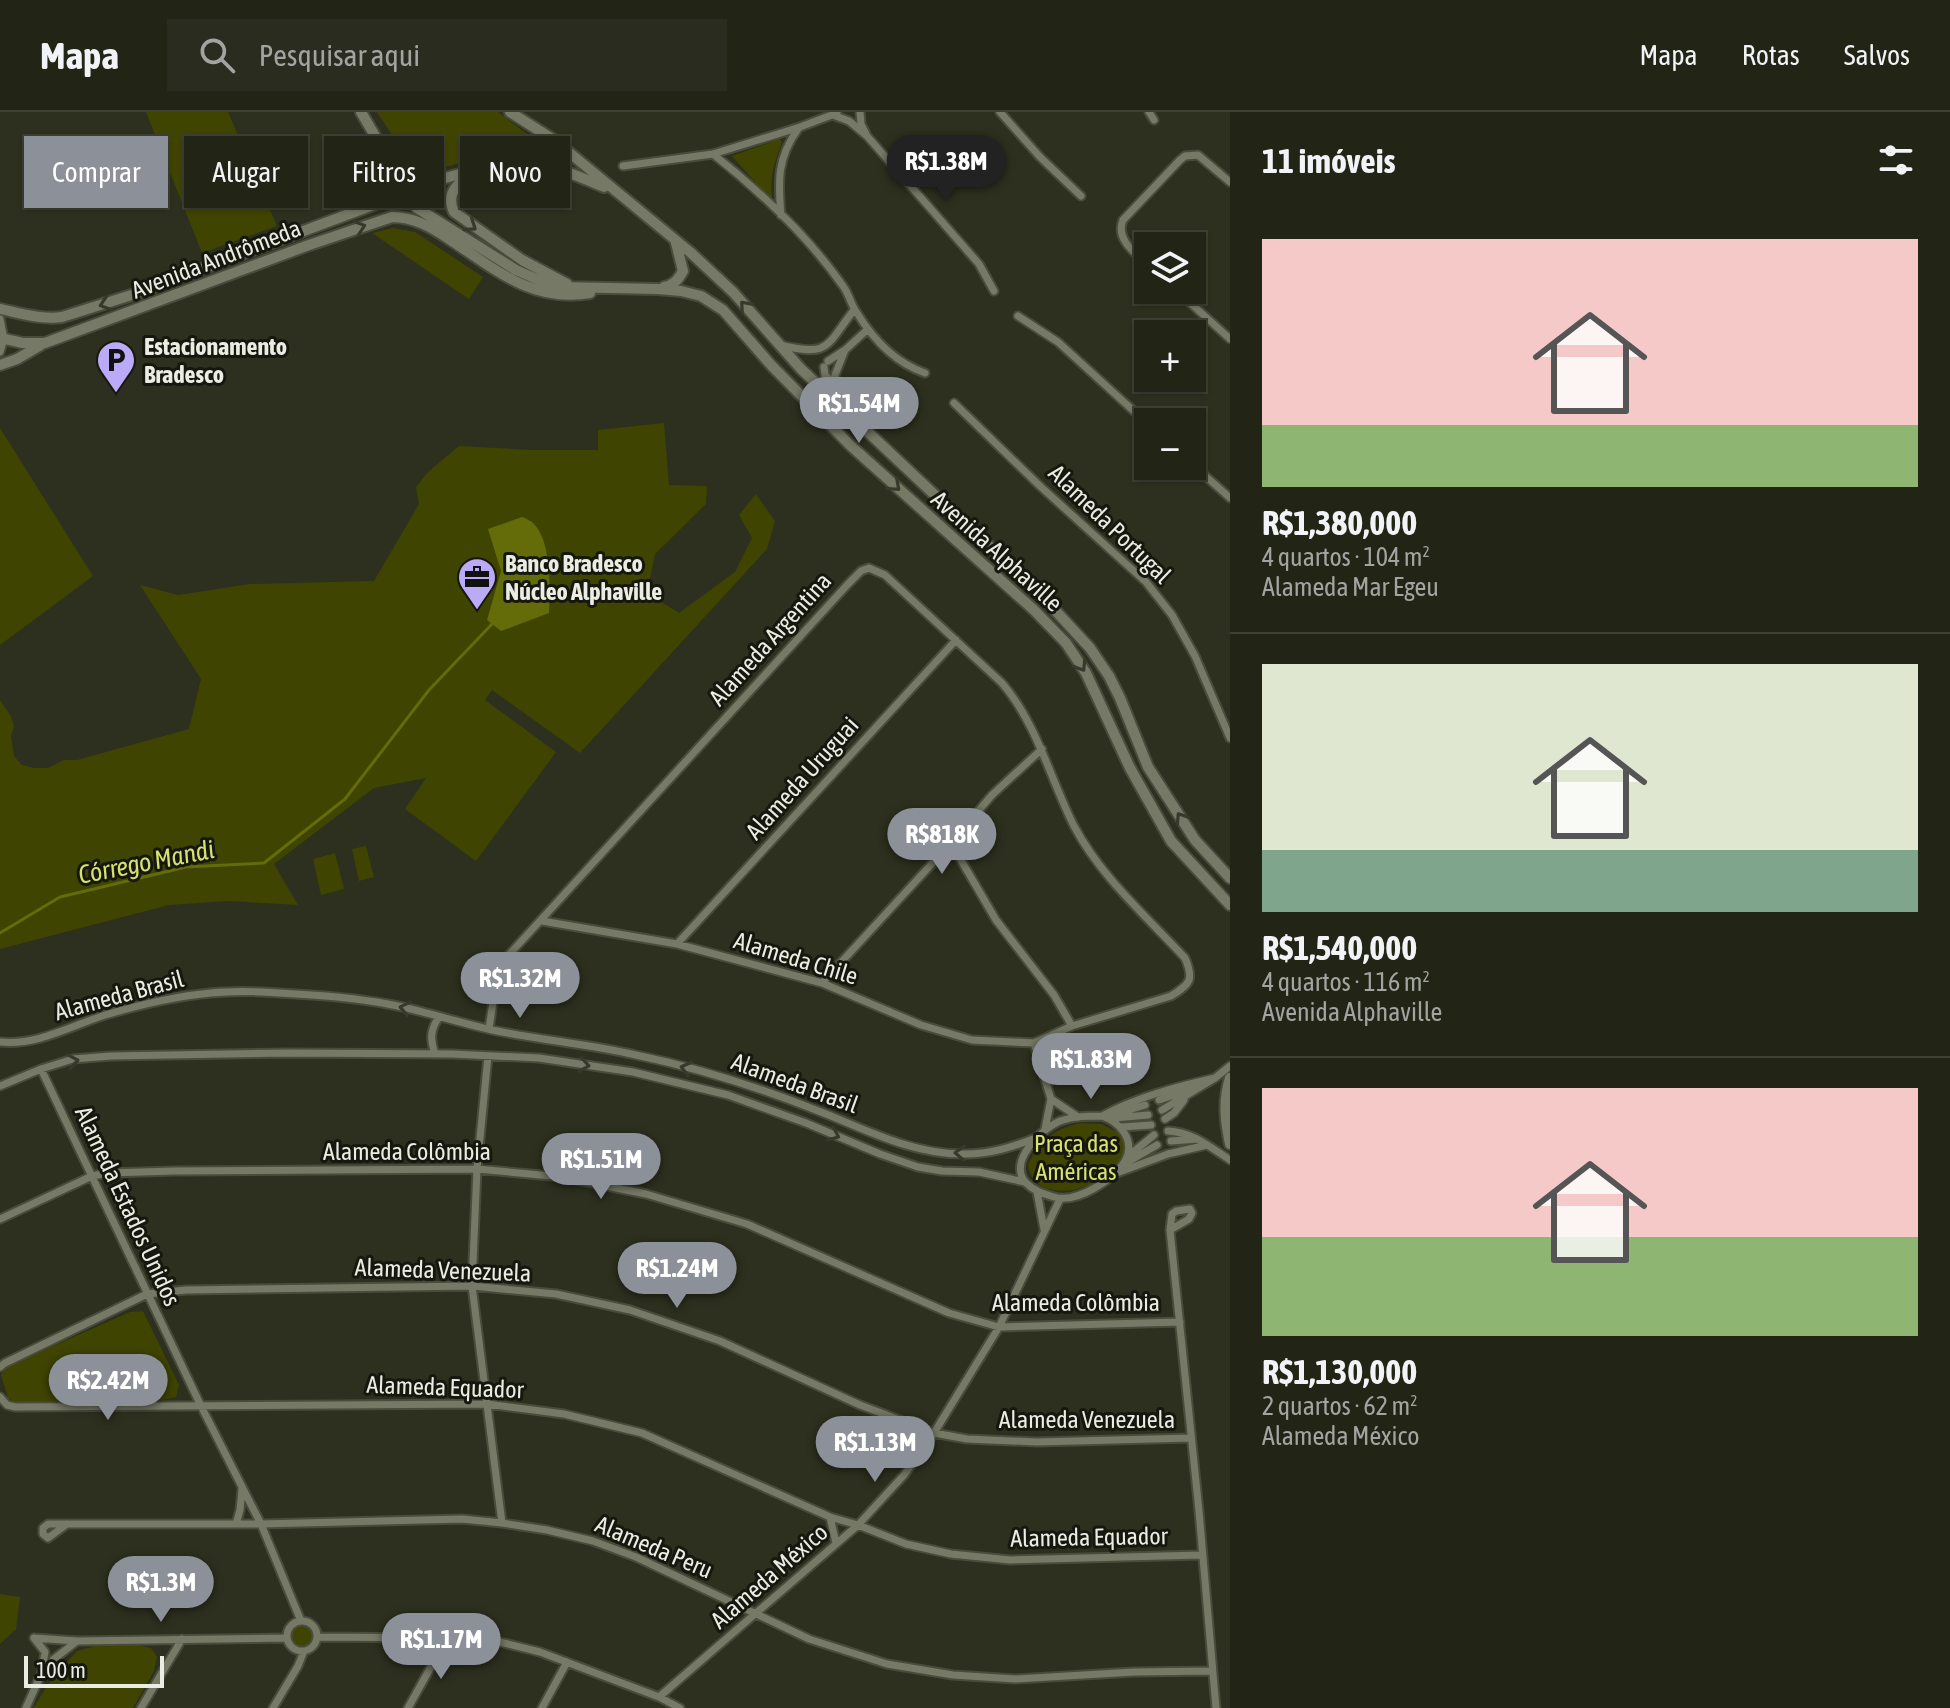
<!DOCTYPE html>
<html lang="pt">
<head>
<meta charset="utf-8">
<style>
  body { margin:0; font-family:"Asap Condensed",sans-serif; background:#2a2c1f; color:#f1f3f6; height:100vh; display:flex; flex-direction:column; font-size:30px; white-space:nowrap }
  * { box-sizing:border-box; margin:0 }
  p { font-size:26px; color:#a2a4a1 }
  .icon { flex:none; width:44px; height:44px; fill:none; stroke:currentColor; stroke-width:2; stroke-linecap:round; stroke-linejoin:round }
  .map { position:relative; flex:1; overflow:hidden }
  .side { display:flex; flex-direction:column; background:#222416; width:720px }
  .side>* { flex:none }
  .top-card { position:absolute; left:24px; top:24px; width:760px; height:72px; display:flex; gap:16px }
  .buttons { position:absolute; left:1134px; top:120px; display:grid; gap:16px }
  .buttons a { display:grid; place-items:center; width:72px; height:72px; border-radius:0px; background:#222416; box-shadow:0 2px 6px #0004,0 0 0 2px #3f4135; font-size:40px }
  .scale { position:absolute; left:24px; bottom:20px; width:140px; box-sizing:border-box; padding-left:8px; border:4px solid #ebede2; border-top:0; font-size:22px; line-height:28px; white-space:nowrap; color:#ebede2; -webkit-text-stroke:6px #16170f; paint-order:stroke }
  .price { position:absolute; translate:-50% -68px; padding:0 18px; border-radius:28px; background:#8c9099; color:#fff; font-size:26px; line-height:52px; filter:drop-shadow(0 2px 4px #0008) }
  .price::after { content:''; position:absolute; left:50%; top:48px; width:24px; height:18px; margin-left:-12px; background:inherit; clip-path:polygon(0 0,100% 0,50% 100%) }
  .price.active { background:#222; color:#fff }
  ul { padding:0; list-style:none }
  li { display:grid; align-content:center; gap:16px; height:424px; padding:0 32px }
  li+li { border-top:2px solid #3f4135 }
  li span { display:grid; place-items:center; height:248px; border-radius:0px; color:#555 }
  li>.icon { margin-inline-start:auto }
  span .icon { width:144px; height:144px; fill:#fffc; stroke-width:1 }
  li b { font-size:34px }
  h2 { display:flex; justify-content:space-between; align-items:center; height:96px; padding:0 32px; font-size:34px }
  .tag { padding:0 28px; border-radius:0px; background:#222416; box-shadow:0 2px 6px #0004,0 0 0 2px #3f4135; font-size:28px; line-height:72px }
  .tag.active { background:#8c9099; color:#fff }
  header { display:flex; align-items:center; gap:48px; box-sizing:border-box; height:112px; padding:0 40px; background:#222416; border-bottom:2px solid #3f4135 }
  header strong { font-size:38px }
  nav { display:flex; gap:44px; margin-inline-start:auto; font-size:28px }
  .search { width:560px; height:72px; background:#2a2c1f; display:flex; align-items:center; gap:20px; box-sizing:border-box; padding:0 28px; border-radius:0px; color:#a2a4a1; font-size:30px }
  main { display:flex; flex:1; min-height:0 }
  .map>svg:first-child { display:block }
  .green { fill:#3f4400 }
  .water { fill:#646b09 }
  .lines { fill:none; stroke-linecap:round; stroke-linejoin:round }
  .stream { stroke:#646b09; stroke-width:3 }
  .street-casing { stroke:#494b3c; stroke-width:11 }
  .secondary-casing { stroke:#494b3c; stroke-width:14 }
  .street { stroke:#767965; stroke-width:7 }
  .secondary { stroke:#767965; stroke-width:10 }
  .secondary-bridge-casing { stroke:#494b3c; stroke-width:14; stroke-linecap:butt }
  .secondary-bridge { stroke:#767965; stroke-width:10 }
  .oneway { stroke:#38392d }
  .labels { text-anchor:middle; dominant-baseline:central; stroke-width:6; stroke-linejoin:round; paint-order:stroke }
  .street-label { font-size:24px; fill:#ebede2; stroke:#16170f }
  .poi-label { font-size:24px; font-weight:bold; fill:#ebede2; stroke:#16170f; text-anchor:start }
  .park-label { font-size:24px; fill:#d7e370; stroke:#16170f }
  .water-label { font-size:26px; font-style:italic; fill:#d5e26e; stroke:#16170f }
</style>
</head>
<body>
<header>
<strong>Mapa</strong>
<div class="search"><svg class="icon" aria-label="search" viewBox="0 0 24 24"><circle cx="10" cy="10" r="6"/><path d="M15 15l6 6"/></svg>Pesquisar aqui</div>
<nav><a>Mapa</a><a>Rotas</a><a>Salvos</a></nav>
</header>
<main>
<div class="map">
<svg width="1230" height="1596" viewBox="0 0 1230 1596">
  <rect width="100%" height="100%" fill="#2d301e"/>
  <!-- green -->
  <path class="green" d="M146,0H228L277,114L202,141Z
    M377,0H498L561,48C508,44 469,44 419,64Z
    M779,27L782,30C775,50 768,68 773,90L732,44Z
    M393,116L415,120L483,165L469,187L372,121Z
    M664,311L669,373L707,374L706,392L655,442L647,481L679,501L735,460L752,426L739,403L756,382L775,409L767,437L580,641L492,578L485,588L556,640L476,749L405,697L426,666L374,676L274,752L298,793L228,789L169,793L0,837V588L11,604L14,614L11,624L14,644L22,653L34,656H48L64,648H77L189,617L201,567L140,473L178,483L250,472L374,469L419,392L416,375L428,360L459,334L532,338H598V318Z
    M0,316L93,464L0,533Z
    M366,734L374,765L359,769L352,737Z
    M335,741L344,777L321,783L313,747Z
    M1081,1011L1101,1012L1120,1021C1145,1068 1035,1106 1028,1053C1038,1029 1056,1016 1081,1011Z
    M143,1199L179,1273L176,1285L162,1288L14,1290L8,1286L1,1263L6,1255L130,1200Z
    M0,1482L20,1485L16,1517L0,1532Z
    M292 1524a10 10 0 1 1 20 0a10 10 0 1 1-20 0Z
    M99,1533H137L151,1536L157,1545L154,1559L133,1596H33L53,1565L77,1539Z"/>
  <!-- water -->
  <path class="water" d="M522,405C525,406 531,409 533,411C552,429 550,477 549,501L501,519L487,508L501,459L488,417Z"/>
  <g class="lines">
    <!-- stream -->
    <path class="stream" d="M0,821L60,785L186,755L264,751L345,687L429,578L492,512"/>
    <!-- street casing -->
    <g class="street-casing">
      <path id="street" d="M860,0L861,12L866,22
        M1000,0L1040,45L1081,84
        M1149,0L1154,8
        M833,3L849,9L867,24L979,152L994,179
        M713,42C742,65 770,90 796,117C812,134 829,154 843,174C849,182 851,193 857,201C873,227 896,251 925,261
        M623,54L713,42L800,15L837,1
        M781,103C778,69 777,46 798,17
        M1148,153C1135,141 1115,127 1123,108L1180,48L1185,44L1198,43L1230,70
        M1176,178L1230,227
        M1018,204L1058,230L1148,312
        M0,207L4,227L0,240
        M780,233C830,245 825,235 854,198
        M828,249L845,238L868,217
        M824,255L825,263L852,289L855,294L858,309
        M836,275L835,263L845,238
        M954,291L1041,375L1146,470L1172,503L1195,544L1230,626
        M1192,352L1230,386
        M951,731L996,808L1054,883L1072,914
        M677,832L956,528
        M822,871L951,731L992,683L1042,637
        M489,917L496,869L506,846L848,472L861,459L869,456L885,463L1002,571C1037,612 1050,666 1074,714C1101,765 1146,804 1185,846C1194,867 1191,872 1171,884L1072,914L1034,931L972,928L921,913L822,871L677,832L542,809
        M0,930C36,934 71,914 105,903C139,893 176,884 211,881C239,878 268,880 296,882C331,884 365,887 398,894C430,901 461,911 492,918C540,928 588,932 636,943C698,956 761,976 821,1000C867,1018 914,1043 965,1042C991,1042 1012,1035 1036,1026
        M1034,931L1051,987L1045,1017
        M435,942C430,927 430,918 439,905
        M488,944L477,1057L472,1174L502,1411
        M41,957L201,1294L261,1412L301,1509
        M0,974L41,957L73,947L111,944L290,941L452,942L539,946L633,960L728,983L806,1011L880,1042L918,1055L942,1059L979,1060L1025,1070
        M1051,987L1078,1005
        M1159,988L1196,976
        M1162,998L1215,966L1230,954
        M1113,1003L1145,993
        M1102,1004C1120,1010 1135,1028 1126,1047C1116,1067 1076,1092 1054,1085C1044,1082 1034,1079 1026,1071C1007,1050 1041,1017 1060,1009C1074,1004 1088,1004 1102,1004Z
        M1102,1004C1137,985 1176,975 1215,966
        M1114,1006L1148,1003
        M1165,1007L1174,1001L1184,988
        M1121,1015L1151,1013
        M1168,1019C1193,1020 1210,1035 1230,1048
        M1171,1029L1197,1027
        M1127,1045L1154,1023
        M1126,1051L1157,1033
        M1114,1062L1168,1042L1207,1033
        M1037,1080L1044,1117
        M0,1107L92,1064L108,1061L174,1059L477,1057L562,1065L646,1082L747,1112L949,1201L999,1215L1180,1210
        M1170,1118L1189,1107L1192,1101L1190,1097L1176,1099L1172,1102L1170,1118L1199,1399L1216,1596
        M0,1255L5,1251L147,1182L186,1178L472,1174L556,1182L630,1198L720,1229L860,1293L934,1321L967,1327L1037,1330L1191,1326
        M0,1285L7,1293L15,1295L487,1292L564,1302L642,1321L830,1405L858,1413L906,1432L951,1442L1010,1448L1202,1443
        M830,1405L836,1431
        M67,1412L48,1426L43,1422V1416L48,1412H261L462,1407L502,1411L547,1418L593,1429L636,1445L809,1527L887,1552L953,1563L1015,1567L1134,1560L1212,1559
        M236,1412L240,1398L242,1377
        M287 1524a15 15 0 1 1 30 0a15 15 0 1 1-30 0Z
        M317,1525L447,1526L500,1530L540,1540L659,1585L680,1596
        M34,1526L77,1529L287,1526
        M34,1526L45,1540L42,1559
        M659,1585L858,1413L904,1363L934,1321L999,1215L1060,1087
        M26,1596L42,1560L54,1547L77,1529
        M141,1596L182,1527
        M273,1596L298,1554L304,1539
        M408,1596L447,1526
        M542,1596L567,1550"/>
    </g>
    <!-- secondary casing -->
    <g class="secondary-casing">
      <path id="secondary" d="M361,0L417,96L516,158L543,170L560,175L658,177L681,179L701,184L723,198L771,253L851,334L1034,498L1066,531L1086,561L1130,656L1171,729L1230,793
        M510,0L554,28L690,140L733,180L801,257L1040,482L1090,536L1109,564L1120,586L1148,655L1195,728L1230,766
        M477,58C461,69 444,79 454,100L522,148L567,172
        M423,73C469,57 520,47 569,61C581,65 592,70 604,75
        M664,175C674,173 678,168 683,159L676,131
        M0,197C20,201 42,208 62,205L138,181L389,87
        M0,226L23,231H45L309,133L392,105C414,105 431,115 449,127C495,157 532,191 590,181
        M0,253L17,247L41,233
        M1230,966C1223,990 1225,1008 1230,1032"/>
    </g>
    <!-- street -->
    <use href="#street" class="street"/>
    <!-- secondary -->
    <use href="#secondary" class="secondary"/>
    <!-- secondary-bridge casing -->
    <g class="secondary-bridge-casing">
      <path id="secondary-bridge" d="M389,87L423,73"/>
    </g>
    <!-- secondary-bridge -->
    <use href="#secondary-bridge" class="secondary-bridge"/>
  </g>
  <!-- one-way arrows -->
  <defs><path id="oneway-chevron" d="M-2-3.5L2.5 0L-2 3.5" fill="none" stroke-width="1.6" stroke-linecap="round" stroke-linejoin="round" transform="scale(2)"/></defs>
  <g class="oneway">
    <use href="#oneway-chevron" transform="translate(471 114) rotate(34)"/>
    <use href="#oneway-chevron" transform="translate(360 115) rotate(-18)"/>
    <use href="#oneway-chevron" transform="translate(105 192) rotate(162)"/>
    <use href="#oneway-chevron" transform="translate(745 194) rotate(-131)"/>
    <use href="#oneway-chevron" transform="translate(895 374) rotate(42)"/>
    <use href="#oneway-chevron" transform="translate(1081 554) rotate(58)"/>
    <use href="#oneway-chevron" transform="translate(1181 706) rotate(-123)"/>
    <use href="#oneway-chevron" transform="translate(405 896) rotate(-167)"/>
    <use href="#oneway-chevron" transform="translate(73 949) rotate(-10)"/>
    <use href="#oneway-chevron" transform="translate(584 953) rotate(9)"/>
    <use href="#oneway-chevron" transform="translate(686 956) rotate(-165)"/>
    <use href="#oneway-chevron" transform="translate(834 1023) rotate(23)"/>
    <use href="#oneway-chevron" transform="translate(960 1041) rotate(-178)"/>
  </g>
  <!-- icons -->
  <defs>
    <g id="parking-pin" transform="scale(2)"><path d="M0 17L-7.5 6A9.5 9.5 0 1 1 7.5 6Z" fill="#bbaaf6" stroke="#16170f"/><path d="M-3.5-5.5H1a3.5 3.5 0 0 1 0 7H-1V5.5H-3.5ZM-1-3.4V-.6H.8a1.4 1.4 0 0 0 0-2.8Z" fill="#111"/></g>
    <g id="office-pin" transform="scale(2)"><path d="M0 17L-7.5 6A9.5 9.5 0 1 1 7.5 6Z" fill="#bbaaf6" stroke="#16170f"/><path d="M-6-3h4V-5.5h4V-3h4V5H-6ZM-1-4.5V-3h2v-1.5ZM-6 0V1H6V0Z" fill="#111"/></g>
  </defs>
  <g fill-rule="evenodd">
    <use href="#parking-pin" x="116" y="248"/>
    <use href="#office-pin" x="477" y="465"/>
  </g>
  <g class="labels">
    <!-- street labels -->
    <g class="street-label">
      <text transform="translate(216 147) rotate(-21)">Avenida Andrômeda</text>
      <text transform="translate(1110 412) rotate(44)">Alameda Portugal</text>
      <text transform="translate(997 439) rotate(42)">Avenida Alphaville</text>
      <text transform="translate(770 527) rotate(-48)">Alameda Argentina</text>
      <text transform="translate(802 666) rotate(-48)">Alameda Uruguai</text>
      <text transform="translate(796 846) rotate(17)">Alameda Chile</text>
      <text transform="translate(119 883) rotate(-15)">Alameda Brasil</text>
      <text transform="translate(795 971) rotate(20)">Alameda Brasil</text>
      <text x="407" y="1039">Alameda Colômbia</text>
      <text transform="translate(128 1094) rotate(65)">Alameda Estados Unidos</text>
      <text transform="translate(443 1158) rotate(2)">Alameda Venezuela</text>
      <text x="1076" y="1190">Alameda Colômbia</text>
      <text transform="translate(445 1275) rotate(2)">Alameda Equador</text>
      <text x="1087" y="1307">Alameda Venezuela</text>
      <text transform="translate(1089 1425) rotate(-1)">Alameda Equador</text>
      <text transform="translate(654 1435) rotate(23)">Alameda Peru</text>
      <text transform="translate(769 1464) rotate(-41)">Alameda México</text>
    </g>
    <!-- poi labels -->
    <g class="poi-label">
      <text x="144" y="234">Estacionamento<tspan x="144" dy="28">Bradesco</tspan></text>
      <text x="505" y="451">Banco Bradesco<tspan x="505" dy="28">Núcleo Alphaville</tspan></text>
    </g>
    <!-- park labels -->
    <g class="park-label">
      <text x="1076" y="1031">Praça das<tspan x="1076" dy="28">Américas</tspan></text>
    </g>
    <!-- water labels -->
    <g class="water-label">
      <text transform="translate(146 750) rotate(-11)">Córrego Mandi</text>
    </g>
  </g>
</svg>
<div class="buttons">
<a><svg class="icon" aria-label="layers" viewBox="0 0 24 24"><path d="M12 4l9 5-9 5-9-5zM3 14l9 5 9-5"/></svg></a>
<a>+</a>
<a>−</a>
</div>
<div class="scale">100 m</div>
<b class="price active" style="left:946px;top:91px">R$1.38M</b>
<b class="price" style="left:859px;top:333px">R$1.54M</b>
<b class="price" style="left:942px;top:764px">R$818K</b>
<b class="price" style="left:520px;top:908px">R$1.32M</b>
<b class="price" style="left:1091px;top:989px">R$1.83M</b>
<b class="price" style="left:601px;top:1089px">R$1.51M</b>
<b class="price" style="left:677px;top:1198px">R$1.24M</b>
<b class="price" style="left:108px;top:1310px">R$2.42M</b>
<b class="price" style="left:875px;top:1372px">R$1.13M</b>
<b class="price" style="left:161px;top:1512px">R$1.3M</b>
<b class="price" style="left:441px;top:1569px">R$1.17M</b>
<div class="top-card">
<a class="tag active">Comprar</a>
<a class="tag">Alugar</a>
<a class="tag">Filtros</a>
<a class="tag">Novo</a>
</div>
</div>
<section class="side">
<h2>11 imóveis<svg class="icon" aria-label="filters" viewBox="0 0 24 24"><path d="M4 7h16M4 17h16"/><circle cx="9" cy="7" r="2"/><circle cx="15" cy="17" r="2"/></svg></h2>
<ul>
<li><span style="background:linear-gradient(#f6c9c9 75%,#8fb573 0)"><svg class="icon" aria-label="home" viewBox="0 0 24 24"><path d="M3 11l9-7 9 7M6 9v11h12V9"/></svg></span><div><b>R$1,380,000</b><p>4 quartos · 104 m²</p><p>Alameda Mar Egeu</p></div></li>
<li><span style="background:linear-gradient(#dfe7d0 75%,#7fa58c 0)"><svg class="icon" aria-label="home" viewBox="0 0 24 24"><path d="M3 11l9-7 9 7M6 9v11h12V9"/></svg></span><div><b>R$1,540,000</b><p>4 quartos · 116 m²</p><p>Avenida Alphaville</p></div></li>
<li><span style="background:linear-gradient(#f6c9c9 60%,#8fb573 0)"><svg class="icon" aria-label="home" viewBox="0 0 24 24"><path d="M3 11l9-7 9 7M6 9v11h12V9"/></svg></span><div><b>R$1,130,000</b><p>2 quartos · 62 m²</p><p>Alameda México</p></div></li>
</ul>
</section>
</main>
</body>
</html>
